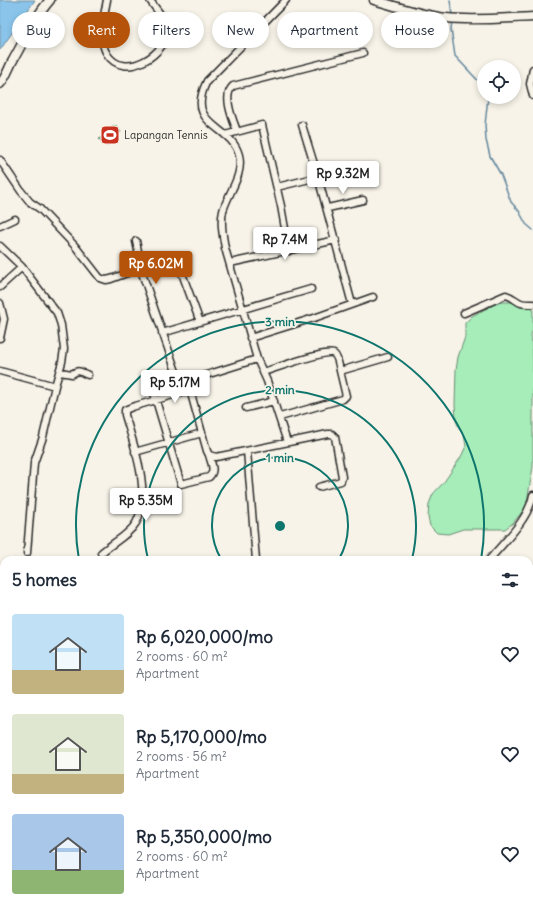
<!DOCTYPE html>
<html lang="en">
<head>
<meta charset="utf-8">
<style>
  body { margin:0; font-family:Delius,sans-serif; background:#f2f2f3; color:#1f2937; height:100vh; display:flex; flex-direction:column; font-size:15px; white-space:nowrap }
  * { box-sizing:border-box; margin:0 }
  p { font-size:13px; color:#747a83 }
  .icon { flex:none; width:22px; height:22px; fill:none; stroke:currentColor; stroke-width:2; stroke-linecap:round; stroke-linejoin:round }
  .map { position:relative; flex:1; overflow:hidden }
  .details { position:absolute; left:0px; top:556px; width:533px; height:356px; display:flex; flex-direction:column; background:#fff; border-radius:12px 12px 0 0; box-shadow:0 2px 6px #0003 }
  .details>* { flex:none }
  .top-card { position:absolute; left:12px; top:12px; width:509px; height:36px; display:flex; gap:8px }
  .buttons { position:absolute; left:477px; top:60px; display:grid; gap:8px }
  .buttons a { display:grid; place-items:center; width:44px; height:44px; border-radius:50%; background:#fff; box-shadow:0 2px 6px #0003; font-size:20px }
  .price { position:absolute; translate:-50% -34px; padding:0 9px; border-radius:4px; background:#fff; color:#222; font-size:13px; line-height:26px; filter:drop-shadow(0 1px 2px #0008) }
  .price::after { content:''; position:absolute; left:50%; top:24px; width:12px; height:9px; margin-left:-6px; background:inherit; clip-path:polygon(0 0,100% 0,50% 100%) }
  .price.current { background:#b45309; color:#fff }
  ul { padding:0; list-style:none }
  li { display:flex; align-items:center; gap:12px; height:100px; padding:0 12px }
  li span { display:grid; place-items:center; flex:none; width:112px; height:80px; border-radius:4px; color:#555 }
  li>.icon { margin-inline-start:auto }
  span .icon { width:48px; height:48px; fill:#fffc; stroke-width:1 }
  li b { font-size:17px }
  h2 { display:flex; justify-content:space-between; align-items:center; height:48px; padding:0 12px; font-size:17px }
  .chip { padding:0 14px; border-radius:18px; background:#fff; box-shadow:0 2px 6px #0003; font-size:14px; line-height:36px }
  .chip.current { background:#b45309; color:#fff }
  .map>svg:first-child { display:block }
  .green { fill:#a6edb9; stroke:#688c72 }
  .water { fill:#8ac4ea; stroke:#64879e }
  .lines { fill:none; stroke-linecap:round; stroke-linejoin:round }
  .stream { stroke:#64879e; stroke-width:1.5 }
  .minor-casing { stroke:#2b2b2b; stroke-width:9 }
  .major-casing { stroke:#2b2b2b; stroke-width:11 }
  .minor { stroke:#f7f3e8; stroke-width:6 }
  .major { stroke:#f7f3e8; stroke-width:8 }
  .ring { fill:none; stroke:#0f766e; stroke-width:2 }
  .labels { text-anchor:middle; dominant-baseline:central; stroke-width:3.5; stroke-linejoin:round; paint-order:stroke }
  .poi-label { font-size:11px; fill:#2b2b2b; stroke:#f7f3e8; text-anchor:start }
  .centre { fill:#0f766e; stroke:#f7f3e8; stroke-width:2 }
  .ring-label { font-size:12px; text-anchor:middle; font-weight:bold; fill:#0f766e; stroke:#f7f3e8; stroke-width:3.5; stroke-linejoin:round; paint-order:stroke }
</style>
</head>
<body>
<div class="map">
<svg width="533" height="912" viewBox="0 0 533 912">
  <rect width="100%" height="100%" fill="#f7f3e8"/>
  <filter id="ink" filterUnits="userSpaceOnUse"><feTurbulence type="fractalNoise" baseFrequency=".025" numOctaves="2"/><feDisplacementMap in="SourceGraphic" scale="8" xChannelSelector="R" yChannelSelector="G"/><feConvolveMatrix kernelMatrix="1 2 1 2 8 2 1 2 1" color-interpolation-filters="sRGB"/></filter>
  <g filter="url(#ink)">
    <!-- green -->
    <path class="green" d="M115,125L121,132L106,146L99,139Z
      M499,302H533V329L531,335L533,359V467L526,507L513,523L505,529H463L448,534L437,533L430,526L428,517L429,504L433,494L444,482L461,457L466,446L464,435L459,428L456,421L455,404L456,370L458,357L465,337V323L472,316Z"/>
    <!-- water -->
    <path class="water" d="M0,0H35L0,50Z"/>
    <g class="lines">
      <!-- stream -->
      <path class="stream" d="M450,0L452,15
        M452,21L451,29L455,56L484,87
        M488,97L485,125L486,140L490,156L501,175L511,202L519,211L526,224L533,230"/>
      <!-- minor casing -->
      <g class="minor-casing">
        <path id="minor" d="M107,0C104,15 98,41 107,54C124,82 169,53 167,29C166,18 155,9 150,0
          M286,0L207,81C184,127 231,124 239,155C244,175 228,193 223,211C220,223 223,236 225,248L257,359L267,381L287,442
          M533,69L530,84L533,96
          M302,125L318,177
          M237,131C233,120 222,95 233,86L363,53
          M225,135L262,125L281,206L289,251
          M0,160L21,191L30,202L40,209L75,246L100,278L106,280L111,279L141,268
          M277,187L318,177L352,304
          M328,208L363,200
          M0,226L15,219
          M136,241L143,276L183,392
          M0,246L22,267L57,313L61,325L64,349L62,362L55,386L43,437L34,463L27,553
          M230,263L336,240
          M180,268L200,322
          M0,287L22,267
          M0,303L4,319L0,338
          M464,313L506,295C519,299 515,305 533,304
          M162,333L311,289
          M250,338L314,318L373,297
          M0,371L55,386
          M60,372L72,374C79,369 80,372 88,375
          M263,372C273,369 328,349 334,354C338,357 339,366 340,371
          M152,387L181,484L209,477C216,471 211,463 209,455
          M246,408L274,401
          M280,417L343,399L346,396L340,371L388,357
          M202,433L207,451L209,455L216,457L328,434H332L335,437L342,477L341,481L319,487
          M247,451L256,560
          M135,452L202,433L190,390
          M101,553C112,543 128,536 136,523C152,493 134,446 125,415V410L132,407L190,390L187,381L257,359
          M489,560C504,542 529,519 533,495
          M529,602L533,601
          M529,630L533,629
          M529,656H533
          M529,668L533,666
          M0,692L4,702
          M529,714L532,718L529,725
          M529,830L533,825L532,821
          M180,908L182,912
          M310,908V912"/>
      </g>
      <!-- major casing -->
      <g class="major-casing">
        <path id="major" d="M374,0C398,7 421,15 446,18C474,21 505,18 533,17
          M0,84C6,77 8,70 12,62C24,41 34,18 50,0"/>
      </g>
      <!-- minor -->
      <use href="#minor" class="minor"/>
      <!-- major -->
      <use href="#major" class="major"/>
    </g>
  </g>
  <!-- distance rings -->
  <g class="ring">
    <path d="M221 559A68 68 0 1 1 339 559"/>
    <path d="M148 559A136 136 0 1 1 412 559"/>
    <path d="M79 560A204 204 0 1 1 481 560"/>
  </g>
  <!-- icons -->
  <defs>
    <g id="stadium-square" transform="scale(1)"><rect x="-9" y="-9" width="18" height="18" rx="4" fill="#c8321e" stroke="#f7f3e8"/><path d="M0-5a6.5 5 0 1 0 0 10a6.5 5 0 1 0 0-10ZM-3.5-1.8h7v3.6h-7Z" fill="#fff"/></g>
  </defs>
  <g fill-rule="evenodd">
    <use href="#stadium-square" x="110" y="135"/>
  </g>
  <g class="labels">
    <!-- poi labels -->
    <g class="poi-label">
      <text x="124" y="135">Lapangan Tennis</text>
    </g>
  </g>
  <circle cx="280" cy="526" r="6" class="centre"/>
  <g class="ring-label">
    <text x="280" y="326">3 min</text>
    <text x="280" y="394">2 min</text>
    <text x="280" y="462">1 min</text>
  </g>
</svg>
<div class="buttons">
<a><svg class="icon" aria-label="locate" viewBox="0 0 24 24"><circle cx="12" cy="12" r="6"/><path d="M12 2v4M12 18v4M2 12h4M18 12h4"/></svg></a>
</div>
<b class="price" style="left:343px;top:195px">Rp 9.32M</b>
<b class="price" style="left:285px;top:261px">Rp 7.4M</b>
<b class="price current" style="left:156px;top:285px">Rp 6.02M</b>
<b class="price" style="left:175px;top:404px">Rp 5.17M</b>
<b class="price" style="left:146px;top:522px">Rp 5.35M</b>
<div class="top-card">
<a class="chip">Buy</a>
<a class="chip current">Rent</a>
<a class="chip">Filters</a>
<a class="chip">New</a>
<a class="chip">Apartment</a>
<a class="chip">House</a>
</div>
<section class="details">
<h2>5 homes<svg class="icon" aria-label="filters" viewBox="0 0 24 24"><path d="M4 7h16M4 17h16"/><circle cx="9" cy="7" r="2"/><circle cx="15" cy="17" r="2"/></svg></h2>
<ul>
<li><span style="background:linear-gradient(#bfe0f5 70%,#c2b280 0)"><svg class="icon" aria-label="home" viewBox="0 0 24 24"><path d="M3 11l9-7 9 7M6 9v11h12V9"/></svg></span><div><b>Rp 6,020,000/mo</b><p>2 rooms · 60 m²</p><p>Apartment</p></div><svg class="icon" aria-label="heart" viewBox="0 0 24 24"><path d="M12 20l-8-8c-3-5 5-10 8-4 3-6 11-1 8 4z"/></svg></li>
<li><span style="background:linear-gradient(#dfe7d0 75%,#c2b280 0)"><svg class="icon" aria-label="home" viewBox="0 0 24 24"><path d="M3 11l9-7 9 7M6 9v11h12V9"/></svg></span><div><b>Rp 5,170,000/mo</b><p>2 rooms · 56 m²</p><p>Apartment</p></div><svg class="icon" aria-label="heart" viewBox="0 0 24 24"><path d="M12 20l-8-8c-3-5 5-10 8-4 3-6 11-1 8 4z"/></svg></li>
<li><span style="background:linear-gradient(#a9c7e8 70%,#8fb573 0)"><svg class="icon" aria-label="home" viewBox="0 0 24 24"><path d="M3 11l9-7 9 7M6 9v11h12V9"/></svg></span><div><b>Rp 5,350,000/mo</b><p>2 rooms · 60 m²</p><p>Apartment</p></div><svg class="icon" aria-label="heart" viewBox="0 0 24 24"><path d="M12 20l-8-8c-3-5 5-10 8-4 3-6 11-1 8 4z"/></svg></li>
</ul>
</section>
</div>
</body>
</html>
